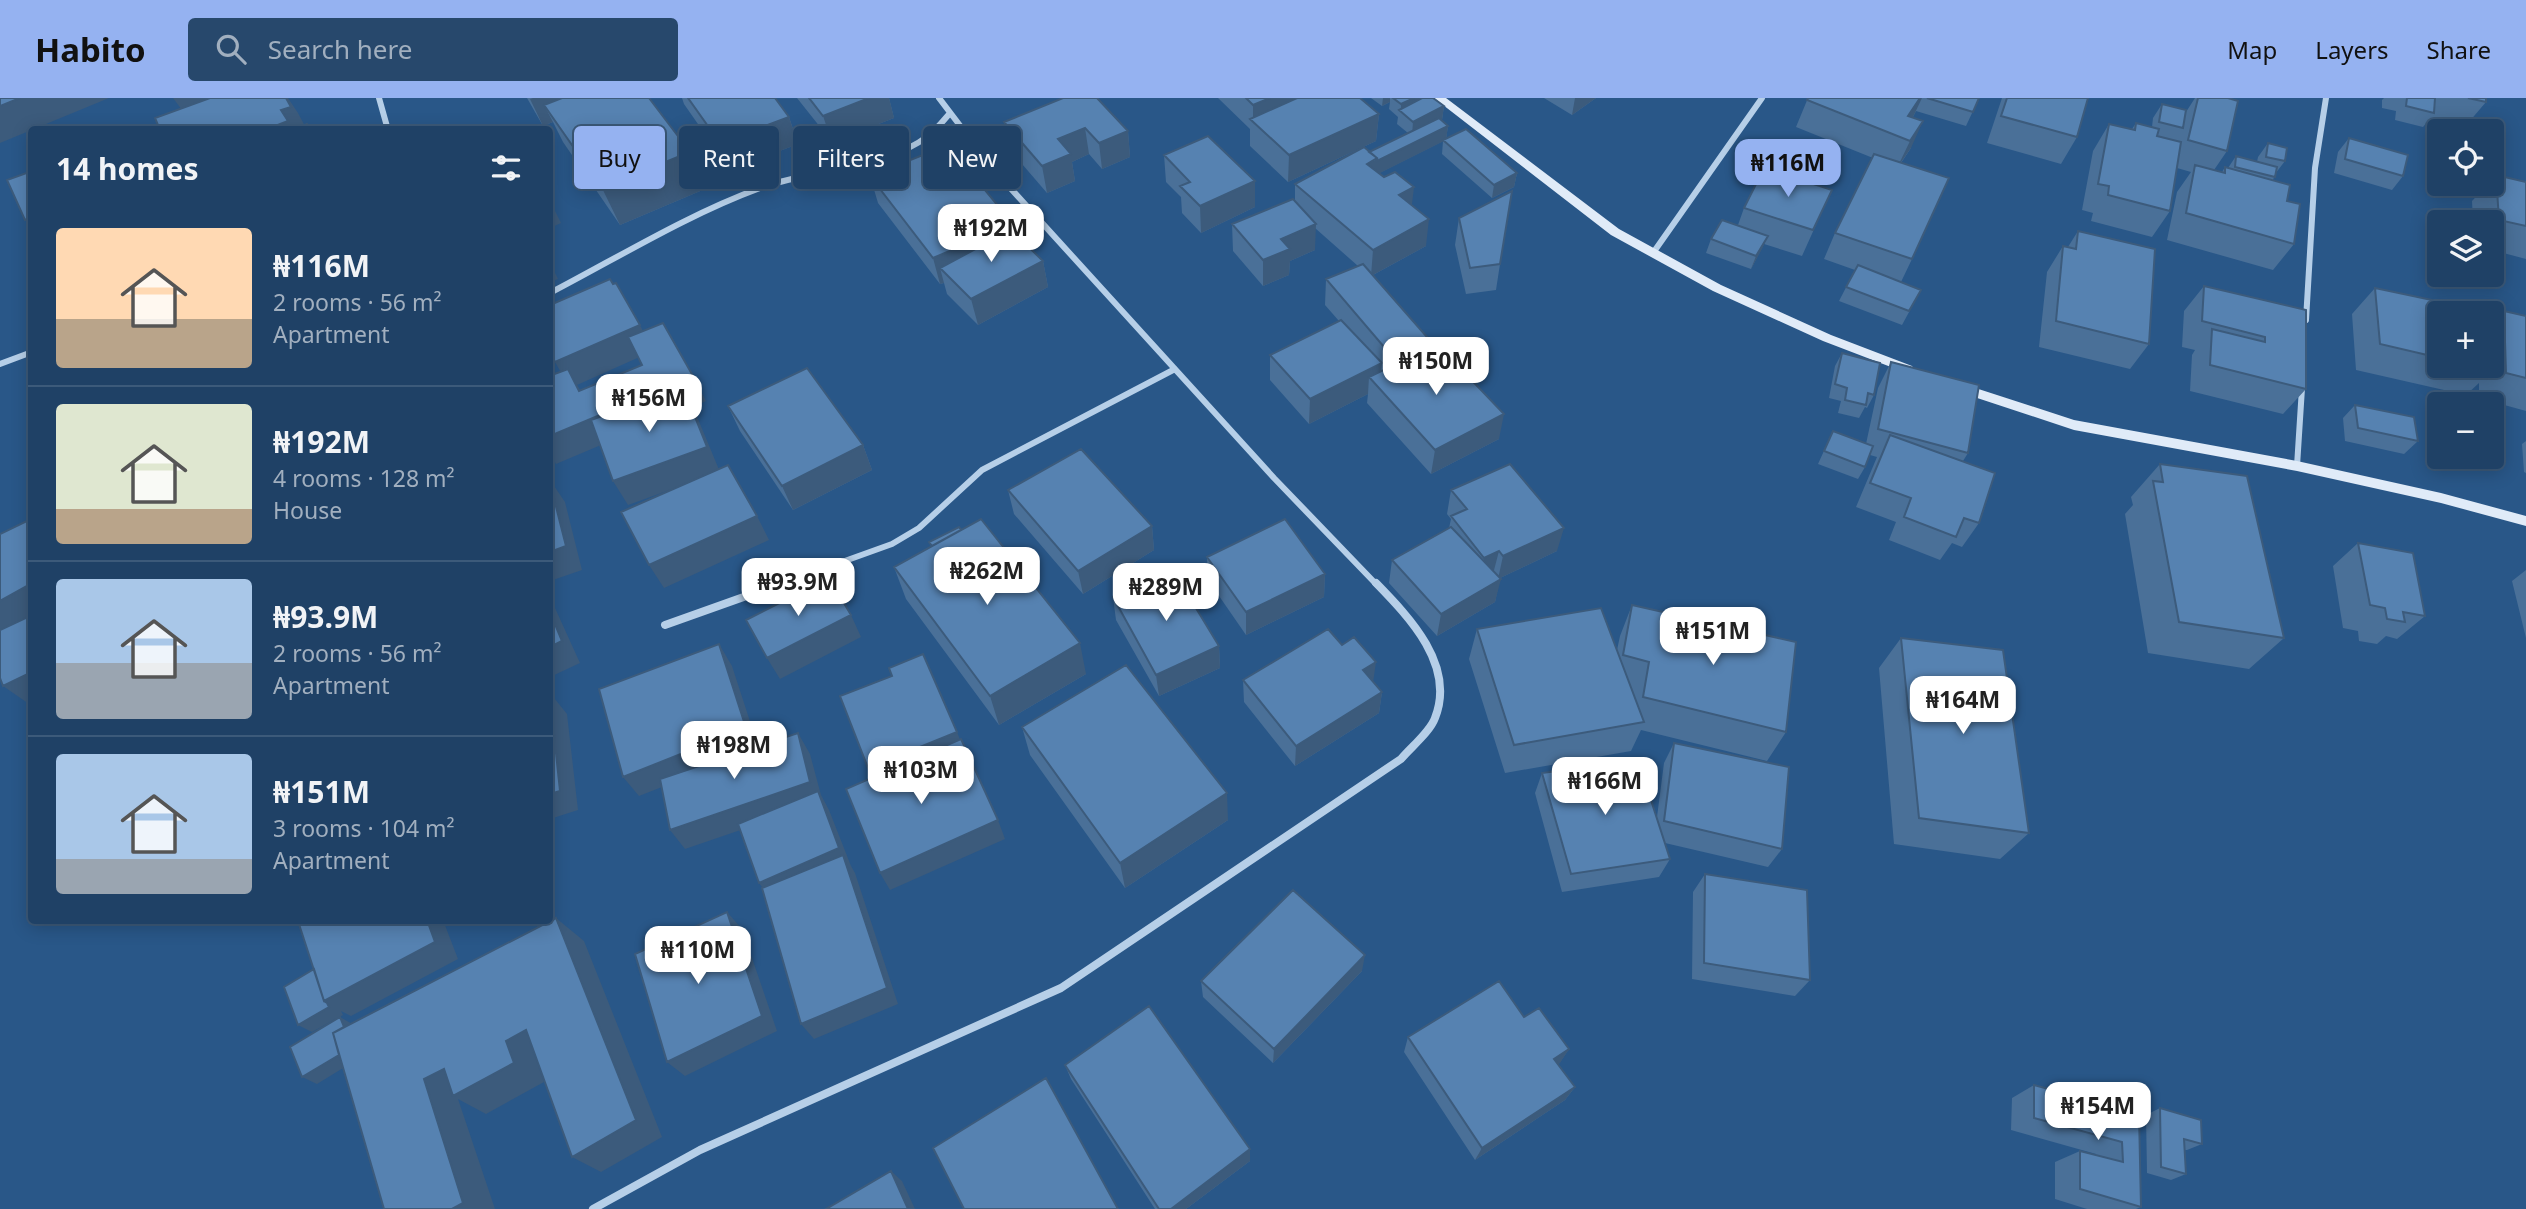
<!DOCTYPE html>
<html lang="en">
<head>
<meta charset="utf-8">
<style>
  body { margin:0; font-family:"Noto Sans",sans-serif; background:#27486c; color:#f1f3f6; height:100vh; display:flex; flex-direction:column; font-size:26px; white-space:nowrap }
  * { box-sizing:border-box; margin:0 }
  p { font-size:23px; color:#a1afbf }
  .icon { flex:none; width:38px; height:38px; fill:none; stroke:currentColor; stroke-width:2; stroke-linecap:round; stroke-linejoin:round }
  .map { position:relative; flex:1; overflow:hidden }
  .details { position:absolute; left:28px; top:28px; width:525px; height:798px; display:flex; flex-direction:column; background:#1f4166; border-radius:7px; box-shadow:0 4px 18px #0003,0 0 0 2px #3c5a7a }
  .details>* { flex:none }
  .guide { position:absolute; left:574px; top:28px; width:665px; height:63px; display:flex; gap:14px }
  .buttons { position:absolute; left:2427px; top:21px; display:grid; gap:14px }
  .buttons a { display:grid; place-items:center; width:77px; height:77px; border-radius:7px; background:#1f4166; box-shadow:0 4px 18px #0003,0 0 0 2px #3c5a7a; font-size:35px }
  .price { position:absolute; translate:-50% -60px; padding:0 16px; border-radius:14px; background:#fff; color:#222; font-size:23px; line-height:46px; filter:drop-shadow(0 2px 4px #0008) }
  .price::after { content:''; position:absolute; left:50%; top:42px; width:21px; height:16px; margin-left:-10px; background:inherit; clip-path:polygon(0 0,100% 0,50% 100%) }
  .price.on { background:#95b2f1; color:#111 }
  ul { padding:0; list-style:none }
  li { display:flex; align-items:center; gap:21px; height:175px; padding:0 28px }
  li+li { border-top:2px solid #3c5a7a }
  li span { display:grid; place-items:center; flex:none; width:196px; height:140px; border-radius:7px; color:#555 }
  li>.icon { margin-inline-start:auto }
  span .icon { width:84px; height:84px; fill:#fffc; stroke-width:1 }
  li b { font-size:30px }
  h2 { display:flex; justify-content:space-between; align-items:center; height:84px; padding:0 28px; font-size:30px }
  .pill { padding:0 24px; border-radius:7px; background:#1f4166; box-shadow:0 4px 18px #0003,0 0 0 2px #3c5a7a; font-size:24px; line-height:63px }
  .pill.on { background:#95b2f1; color:#111 }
  header { display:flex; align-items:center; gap:42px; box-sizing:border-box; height:98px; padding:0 35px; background:#95b2f1; color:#111 }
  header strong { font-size:33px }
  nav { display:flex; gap:38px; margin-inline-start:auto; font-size:24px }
  .search { width:490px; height:63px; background:#27486c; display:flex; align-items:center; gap:18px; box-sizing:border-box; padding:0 24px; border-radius:7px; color:#a1afbf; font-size:26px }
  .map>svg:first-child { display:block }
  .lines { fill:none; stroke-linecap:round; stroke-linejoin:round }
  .street-far1 { stroke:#b6cfe8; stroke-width:6 }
  .street { stroke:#b6cfe8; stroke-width:8 }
  .secondary { fill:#e0ebf8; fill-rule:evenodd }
  .wall { fill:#4a7098 }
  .shaded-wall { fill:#3c5b7c }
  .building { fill:#5682b1; stroke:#3c5b7c; stroke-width:2 }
</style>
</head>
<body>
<header>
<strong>Habito</strong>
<div class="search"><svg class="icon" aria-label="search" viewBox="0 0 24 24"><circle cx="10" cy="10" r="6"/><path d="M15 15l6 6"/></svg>Search here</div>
<nav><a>Map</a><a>Layers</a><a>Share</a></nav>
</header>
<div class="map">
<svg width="2526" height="1111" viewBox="0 0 2526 1111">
  <rect width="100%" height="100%" fill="#295788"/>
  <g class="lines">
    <!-- street-far1 -->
    <path class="street-far1" d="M379,0L388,32
      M939,0L993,71L1274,380L1377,487
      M1653,155L1762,0
      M550,195C619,159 687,117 760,90C812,71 884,72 928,38C936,32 943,23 950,15
      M2306,222L2315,70L2326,0
      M0,266L32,254
      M2297,368L2302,290
      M778,487L892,446L919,430L982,372L1175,271"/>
    <!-- street -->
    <path class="street" d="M665,527L783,485
      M593,1111L700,1052L1061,890L1401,661C1411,649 1430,634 1435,620C1456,567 1409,519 1376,485"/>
    <!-- secondary -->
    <path class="secondary" d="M1434,0H1446L1619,131L1721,187L1831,237L1912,268L1914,271L1912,274H1904L1823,243L1713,193L1611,137Z
      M1960,285L2074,322L2297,363L2441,395L2526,418V428L2441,405L2297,373L2074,332L1956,293L1954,290L1956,287Z"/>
  </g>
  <!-- wall -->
  <path class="wall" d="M527,0H649L705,91L620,127L563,44L553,24L543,28Z
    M682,0H775L789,19L798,46L730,72L684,6Z
    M797,0H889L894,20L832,44Z
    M1218,0H1360L1379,16L1376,43L1288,84L1250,48V31Z
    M1371,0H1421L1444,8L1442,22L1448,28L1446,41L1517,75L1514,89L1492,100L1442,56L1443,43L1379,75L1412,107L1426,148L1373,177L1426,252L1499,341L1431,376L1367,305L1368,296L1309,326L1270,282V257L1339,223L1325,207L1326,181L1358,168L1315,130V152L1290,163L1289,177L1263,188L1233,153L1232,126L1295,103V86L1369,54L1408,35L1397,26L1398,19L1389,11L1390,4L1382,8Z
    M1544,0H1596L1572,17Z
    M1808,0H1979L1966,28L1916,13L1913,19L1911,50L1901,65L1912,161L1901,184L1921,192L1902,227L1839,203L1855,172L1824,161L1835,135L1873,60L1796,29Z
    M2002,0H2088L2077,39L2061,66L1987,45Z
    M2195,0H2228L2227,53L2214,72L2222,74L2225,69L2228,70L2236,58L2257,64L2258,59L2268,45L2285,63L2275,76L2273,82L2287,103L2294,146L2273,172L2167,142L2177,94L2191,74L2177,70L2170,113L2152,139L2091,123L2093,115L2082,112L2093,53L2109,26L2132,31L2136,25L2152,29L2153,20L2162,6L2186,14Z
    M2384,0H2486V4L2463,31L2428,23L2423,29L2395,22L2396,13L2382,10V2Z
    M1004,24L1128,33L1130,59L1102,71L1089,56L1072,64L1075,83L1047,95L1009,51Z
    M2349,40L2403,78L2392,92L2334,75L2338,54Z
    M1164,57L1255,109L1201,135L1182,115L1181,99L1166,84Z
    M2496,77L2526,84V161L2492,152V124H2473L2472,103L2488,86H2492V82Z
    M870,78L1015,137L1043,163L1048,189L978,227L947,196L944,185L940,186L878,105Z
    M1744,110L1820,118L1802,158L1764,146L1751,171L1706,155L1711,141L1738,127Z
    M1459,120L1500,166L1496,192L1466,196L1455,147Z
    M2078,133L2149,246L2130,271L2039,249L2047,174L2063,148L2068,149Z
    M2204,188L2306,212V291L2283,316L2190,293L2192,257L2195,252L2182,249L2184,213Z
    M2375,190L2440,215V268H2492V225L2504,213L2526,218V313L2479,300V285L2466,297L2356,272L2352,216Z
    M1842,255L1874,297L1867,310L1865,309L1859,320L1838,315L1841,303L1829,300L1835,268Z
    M1891,264L1968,355L1963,363L1979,425L1962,449L1952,445L1940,462L1889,442L1896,424L1856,409L1877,359L1870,357L1865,369L1858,381L1818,366L1833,333L1866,346L1878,290Z
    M2355,307L2418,343L2404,356L2345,343L2343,320Z
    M728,308L863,347L872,372L793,412L740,333Z
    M2526,343V375L2524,374L2522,346Z
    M2160,366L2284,540L2249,571L2148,555L2125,416L2133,407L2131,399Z
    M1008,392L1152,428L1154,452L1083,496L1014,416Z
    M1451,392L1557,453L1500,480L1495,504L1437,538L1389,485L1392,462L1449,430L1451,421L1447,416Z
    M929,444L1086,576L999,627L906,501L894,469L931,448Z
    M2358,445L2425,518L2397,541L2386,538L2377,546L2359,543L2358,533L2343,530L2333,468Z
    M1207,459L1325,476L1324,499L1246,537L1208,482Z
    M2526,472V540L2512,483Z
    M1113,499L1219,548L1220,570L1159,598L1116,522Z
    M1632,507L1786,634L1767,663L1641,632L1631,653L1505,675L1469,561L1477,531L1617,552L1620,538Z
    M1901,540L2029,735L2000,761L1894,746L1879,570Z
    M1243,582L1373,583L1382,594L1379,615L1295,668L1244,604Z
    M1022,629L1228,722L1125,790L1030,657Z
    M1674,645L1782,751L1768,769L1665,745L1670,761L1659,779L1562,794L1535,695L1542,675L1657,719L1664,665Z
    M1705,776L1810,882L1795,898L1692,881L1693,794Z
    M1362,873L1273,965L1203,899L1201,883Z
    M1524,919L1569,951L1558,967L1575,989L1565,1002L1475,1062L1404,954L1408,939Z
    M1065,967L1250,1051V1063L1186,1111H1155L1071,981Z
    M2034,987L2139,1016L2141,1109L2136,1111H2087L2055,1101V1064L2080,1053L2096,1057V1056L2011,1032L2012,1000Z
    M2160,1010L2202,1046L2187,1052H2185L2186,1076L2171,1082L2147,1075L2146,1017Z"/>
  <!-- shaded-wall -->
  <path class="shaded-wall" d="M20,0H109L0,45V8Z
    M173,0H258L191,24Z
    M286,0H288L298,15L307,32H265L281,12Z
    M533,0H601L544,7L553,24L543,28L530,1Z
    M869,0H889L894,20L832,44L823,18Z
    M1270,0H1330L1253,24V7Z
    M1383,0H1390V4L1382,8Z
    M1414,0H1421L1420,10L1401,13V6Z
    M1575,0H1596L1572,17Z
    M1920,0H1922L1913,19L1908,18Z
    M1444,8L1442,22L1412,37L1413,24Z
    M1379,16L1376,43L1288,84L1289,57Z
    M789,19L798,46L730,72L720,45Z
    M1923,23L1911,50L1897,70L1910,43Z
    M1448,28L1446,42L1376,77L1367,66Z
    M1085,30L1089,56L1072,64L1075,83L1047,95L1042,68L1058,41Z
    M1128,33L1130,59L1102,71L1099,45Z
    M690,54L705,91L620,127L602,90Z
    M1517,75L1514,89L1492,100L1494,87Z
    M1255,83V109L1201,135L1200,108Z
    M1414,89L1411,115L1399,97Z
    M550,103L561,125L550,130Z
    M32,120V129L25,122Z
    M1429,121L1426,148L1371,178L1373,152Z
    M1013,126L1018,152L940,170L944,185L940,186L933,160Z
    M1316,126L1315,152L1290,163L1289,177L1263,188V162L1281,141Z
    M1768,138L1762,151L1751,171L1756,158Z
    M1043,163L1048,189L978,227L971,201Z
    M550,165L558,181L550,184Z
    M640,227L653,253L577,287L583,296L570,290L555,264Z
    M1427,239L1424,265L1387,281L1390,256Z
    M1382,265L1379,290L1369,279L1368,296L1309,326L1310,301Z
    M693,278L706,303L693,309L720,374L628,407L613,383L691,309L556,366L550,355V338Z
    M1504,316L1499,341L1431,376L1435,352Z
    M863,347L872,372L793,412L782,388Z
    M550,382L565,404L582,472L550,483Z
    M757,418L769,442L664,490L649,467Z
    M1152,428L1154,452L1083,496L1078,473Z
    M1564,430L1557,453L1498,481L1503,458Z
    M1499,453L1493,476L1479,483L1484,460Z
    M1325,476L1324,499L1246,537V514Z
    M1501,481L1495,504L1437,538L1441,516Z
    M32,485V524L0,542V503Z
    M550,502L555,510L580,565L550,579Z
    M851,517L861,539L780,581L767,560Z
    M1080,545L1086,576L999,627L990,598Z
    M719,546L732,568L759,651L639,698L623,679Z
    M1219,548L1220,570L1159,598L1156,577Z
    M1376,564L1373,585L1363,572Z
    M32,574V608L3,588Z
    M1382,594L1379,615L1295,668L1296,648Z
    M550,595L567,616L578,712L550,721Z
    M957,634L965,654L878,690L868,670Z
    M798,635L810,656L821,697L829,712L851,768L855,775L898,906L814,941L801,926L772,802L759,785L822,704L685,751L670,732Z
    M1227,695L1228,722L1125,790L1120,765Z
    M998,722L1005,741L890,792L880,775Z
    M727,814L742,831L777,933L685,978L667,964Z
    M556,820L584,843L662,1039L601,1074L572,1059Z
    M427,822H443L458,861L351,918L341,913L343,917L312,934L298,927L324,903Z
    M1365,857L1362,873L1273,965L1274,951Z
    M340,919L354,927L366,956L317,986L302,979Z
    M526,932L544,984L486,1016L458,1001L495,1111H452L424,981Z
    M1569,951L1560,965L1546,975L1554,961Z
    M1575,989L1565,1002L1475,1062L1482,1050Z
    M1250,1051V1063L1186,1111H1171Z
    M891,1073L902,1083L915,1111H908Z"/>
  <!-- building -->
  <path class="building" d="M0,0H20L0,8Z
    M210,0H286L291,9L281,12L288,23L265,32H160L155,20Z
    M562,0H649L690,54L602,90L544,7Z
    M688,0H775L789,19L720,45Z
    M809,0H869L823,18Z
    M1063,0H1097L1128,33L1099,45L1085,30L1058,41L1071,56L1042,68L1004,24Z
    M1246,0H1270L1253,7Z
    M1297,0H1360L1379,16L1289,57L1250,21Z
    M1393,0H1414L1401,6Z
    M1422,0H1433L1444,8L1413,24L1399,12Z
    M1808,0H1920L1908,18L1923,23L1910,43L1807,2Z
    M1927,0H1979L1973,14Z
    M2007,0H2088L2077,39L2001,18Z
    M2198,0H2228L2238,3L2227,53L2188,42Z
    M2407,0H2435L2434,15L2406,8Z
    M2468,0H2486V4Z
    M2162,6L2186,12L2183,30L2159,24Z
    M1439,20L1448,28L1377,63V60L1369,54Z
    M2136,25L2159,31L2157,38L2181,44L2170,113L2108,97L2109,88L2098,86L2109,26L2135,32Z
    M307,26L311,32H294Z
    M1466,31L1517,75L1494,87L1443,42Z
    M1208,38L1255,83L1200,108L1180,88L1190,84L1164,57Z
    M2349,40L2408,57L2403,78L2345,61Z
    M2268,45L2287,50L2285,63L2266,59Z
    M948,47L1013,126L933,160L870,78Z
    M1364,49L1377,60L1367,66L1384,79L1395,74L1414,89L1399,97L1429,121L1373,152L1295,86Z
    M1874,56L1949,80L1912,161L1835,135Z
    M2236,58L2277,69L2275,79L2235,69Z
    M2195,67L2225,75V69L2290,87L2287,103L2300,106L2294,146L2186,115Z
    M1764,70L1832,92L1813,132L1744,110Z
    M32,73V120L25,122L7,82Z
    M2496,77L2526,84V128L2499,122Z
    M1512,93L1500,166L1470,170L1459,120Z
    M1293,101L1316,126L1281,141L1290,151L1263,162L1232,126Z
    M1722,122L1768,138L1756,158L1711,141Z
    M1011,132L1043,163L971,201L940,170Z
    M2078,133L2155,151L2149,246L2056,223L2063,148L2076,151Z
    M1363,166L1427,239L1390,256L1326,181Z
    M1858,167L1921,192L1909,213L1846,189Z
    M610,181L613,186L616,185L640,227L555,264L550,256V207Z
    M2204,188L2306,212V291L2210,267L2212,231L2265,244V239L2202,223Z
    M2375,190L2484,213L2485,215H2440V260L2380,246Z
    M2504,213L2526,218V280L2506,275Z
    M1341,222L1382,265L1310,301L1270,257Z
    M663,225L693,278L550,338V317L551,316L550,313V271L552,277L568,271L579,293L642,267L628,239Z
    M1437,246L1504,316L1435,352L1369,279Z
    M1842,255L1880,265L1874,297L1868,295L1866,307L1845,302L1847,290L1835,286Z
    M1891,264L1979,287L1968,355L1878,331Z
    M2492,265L2493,271L2477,268H2492Z
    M807,270L863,347L782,388L728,308Z
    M683,289L707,349L613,383L591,322Z
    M2355,307L2414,319L2418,343L2358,330Z
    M1833,333L1873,348L1865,369L1824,353Z
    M1890,337L1995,375L1979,425L1964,420L1956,439L1904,419L1911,400L1870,385Z
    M1081,351L1152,428L1078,473L1008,392Z
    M1510,366L1564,430L1503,458L1499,453L1484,460L1451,418L1467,411L1451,392Z
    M2160,366L2247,378L2284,540L2179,524L2153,383L2163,384Z
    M728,367L757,418L649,467L621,414Z
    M550,385L566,448L550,454Z
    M31,421L32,422V485L0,503V436Z
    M981,421L1080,545L990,598L894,469Z
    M1285,421L1325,476L1246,514L1207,459Z
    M959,429L961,432L932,448L929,444Z
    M1451,429L1501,481L1441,516L1392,462Z
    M2358,445L2413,455L2425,518L2403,514L2405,524L2387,521L2385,510L2370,507Z
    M1174,474L1219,548L1156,577L1113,499Z
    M829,480L851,517L767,560L746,522Z
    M1632,507L1796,544L1786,634L1643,599L1649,564L1623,557Z
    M1601,510L1644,624L1514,647L1477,531Z
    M550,514L562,543L550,549Z
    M32,517V574L3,588L0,580V532Z
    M1328,531L1342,547L1354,539L1376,564L1363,572L1382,594L1296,648L1243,582Z
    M1901,540L2003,552L2029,735L1919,720Z
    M719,546L746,630L623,679L599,591Z
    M923,556L957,634L868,670L840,598L892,578L889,570Z
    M1126,567L1227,695L1120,765L1022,629Z
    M550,598L560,693L550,696Z
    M798,635L810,684L670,732L660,681Z
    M961,641L998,722L880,775L846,691Z
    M1674,645L1789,669L1782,751L1664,723Z
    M1638,662L1670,761L1571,776L1542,675Z
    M818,693L839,750L759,785L738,726Z
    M843,757L887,890L801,926L762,790Z
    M1705,776L1807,792L1810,882L1704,865Z
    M1293,792L1365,857L1274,951L1201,883Z
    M727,814L762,918L667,964L635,856Z
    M556,820L636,1022L572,1059L526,932L506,943L514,965L453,998L444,971L424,981L463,1105L452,1111H384L333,935Z
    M427,822L435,844L324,903L298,823Z
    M314,871L324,903L327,905L329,909L298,927L284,889Z
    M1499,883L1524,919L1539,910L1569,951L1554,961L1575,989L1482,1050L1408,939Z
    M1149,908L1250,1051L1171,1111H1159L1065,967Z
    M340,919L344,929L333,935L339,957L302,979L290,949Z
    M1046,980L1118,1111H964L933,1050Z
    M2034,987L2139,1016L2141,1109L2080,1091V1053L2123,1064L2122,1044L2034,1020Z
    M2160,1010L2201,1022L2202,1046L2184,1041L2186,1076L2161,1069Z
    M891,1073L908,1111H826Z"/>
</svg>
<div class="buttons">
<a><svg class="icon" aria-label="locate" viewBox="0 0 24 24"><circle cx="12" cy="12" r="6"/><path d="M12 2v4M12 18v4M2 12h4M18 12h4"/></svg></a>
<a><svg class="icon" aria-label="layers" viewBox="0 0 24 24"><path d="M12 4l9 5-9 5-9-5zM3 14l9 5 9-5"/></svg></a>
<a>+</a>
<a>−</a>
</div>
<b class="price on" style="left:1788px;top:101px">₦116M</b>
<b class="price" style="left:991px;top:166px">₦192M</b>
<b class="price" style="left:1436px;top:299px">₦150M</b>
<b class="price" style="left:649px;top:336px">₦156M</b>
<b class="price" style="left:987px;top:509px">₦262M</b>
<b class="price" style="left:798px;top:520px">₦93.9M</b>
<b class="price" style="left:1166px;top:525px">₦289M</b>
<b class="price" style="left:1713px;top:569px">₦151M</b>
<b class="price" style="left:1963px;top:638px">₦164M</b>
<b class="price" style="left:734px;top:683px">₦198M</b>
<b class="price" style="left:921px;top:708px">₦103M</b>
<b class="price" style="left:1605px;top:719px">₦166M</b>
<b class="price" style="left:698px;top:888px">₦110M</b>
<b class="price" style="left:2098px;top:1044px">₦154M</b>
<div class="guide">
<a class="pill on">Buy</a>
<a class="pill">Rent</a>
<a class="pill">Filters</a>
<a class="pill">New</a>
</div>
<section class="details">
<h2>14 homes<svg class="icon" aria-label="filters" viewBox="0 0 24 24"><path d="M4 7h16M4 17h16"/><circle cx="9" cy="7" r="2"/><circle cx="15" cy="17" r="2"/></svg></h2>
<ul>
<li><span style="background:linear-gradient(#ffd9b3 65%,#b9a48a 0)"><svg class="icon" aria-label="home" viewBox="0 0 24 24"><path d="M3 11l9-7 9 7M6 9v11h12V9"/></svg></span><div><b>₦116M</b><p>2 rooms · 56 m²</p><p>Apartment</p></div></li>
<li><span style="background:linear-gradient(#dfe7d0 75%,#b9a48a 0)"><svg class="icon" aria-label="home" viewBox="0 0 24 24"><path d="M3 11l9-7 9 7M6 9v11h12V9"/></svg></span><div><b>₦192M</b><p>4 rooms · 128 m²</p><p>House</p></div></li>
<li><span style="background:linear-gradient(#a9c7e8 60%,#9aa5b1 0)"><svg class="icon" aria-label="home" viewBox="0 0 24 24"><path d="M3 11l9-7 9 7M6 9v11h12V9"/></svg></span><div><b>₦93.9M</b><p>2 rooms · 56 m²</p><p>Apartment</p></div></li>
<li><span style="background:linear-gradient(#a9c7e8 75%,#9aa5b1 0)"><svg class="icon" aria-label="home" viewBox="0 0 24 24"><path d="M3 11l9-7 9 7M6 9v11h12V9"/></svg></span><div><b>₦151M</b><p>3 rooms · 104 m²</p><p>Apartment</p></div></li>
</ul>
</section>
</div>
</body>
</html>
